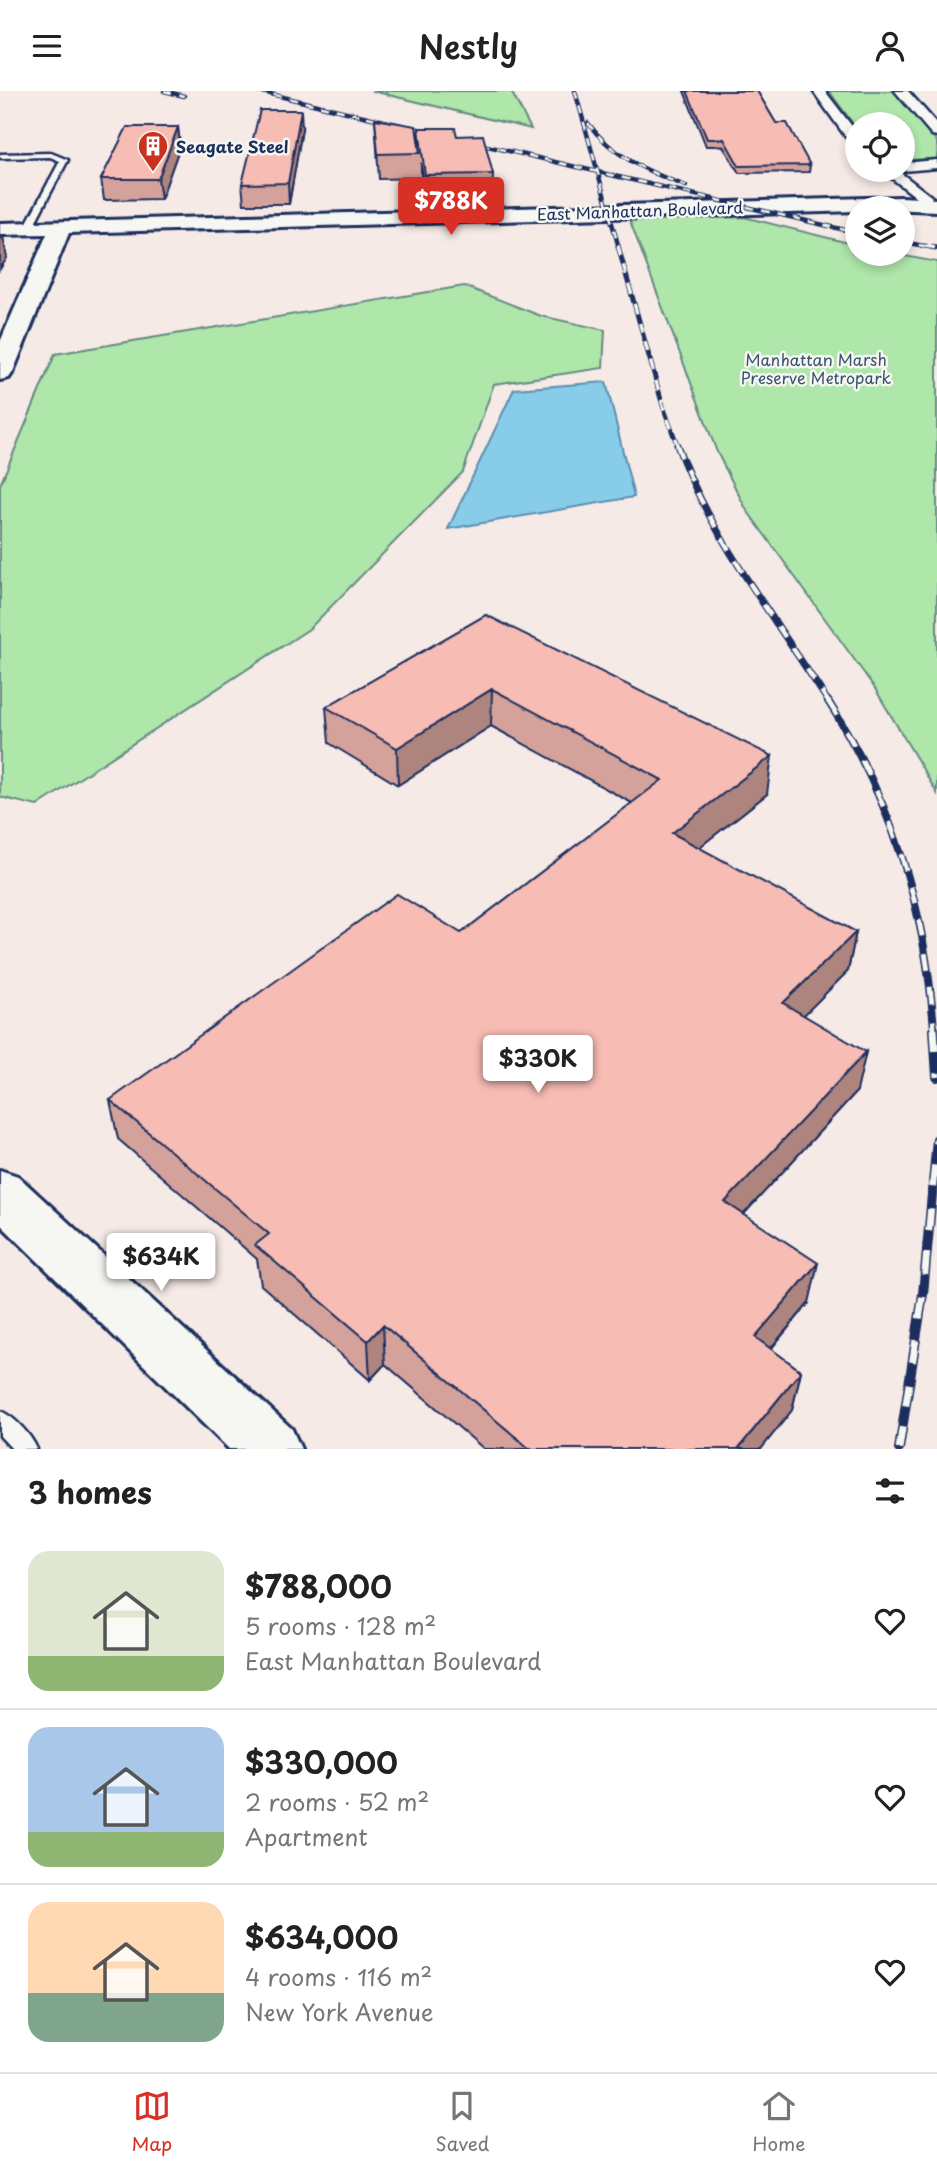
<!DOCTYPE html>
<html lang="en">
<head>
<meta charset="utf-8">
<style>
  body { margin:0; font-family:"Playpen Sans",sans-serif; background:#f2f2f2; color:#222; height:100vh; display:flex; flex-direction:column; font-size:26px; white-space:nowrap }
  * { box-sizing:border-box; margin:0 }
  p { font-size:23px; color:#767676 }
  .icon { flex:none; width:38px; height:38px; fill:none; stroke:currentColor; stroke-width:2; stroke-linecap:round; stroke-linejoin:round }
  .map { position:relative; height:1358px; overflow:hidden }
  .drawer { display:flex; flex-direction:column; background:#fff; flex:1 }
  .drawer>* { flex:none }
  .fabs { position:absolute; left:845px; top:21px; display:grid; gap:14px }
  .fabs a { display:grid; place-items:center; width:70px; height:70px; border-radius:50%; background:#fff; box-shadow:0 4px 10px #0003; font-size:35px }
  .price { position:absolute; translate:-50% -60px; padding:0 16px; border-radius:7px; background:#fff; color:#222; font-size:23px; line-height:46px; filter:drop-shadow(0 2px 4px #0008) }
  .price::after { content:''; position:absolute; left:50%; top:42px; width:21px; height:16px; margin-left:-10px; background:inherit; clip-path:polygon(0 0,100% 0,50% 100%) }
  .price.active { background:#d93025; color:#fff }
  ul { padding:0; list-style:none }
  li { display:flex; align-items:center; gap:21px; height:175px; padding:0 28px }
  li+li { border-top:2px solid #e0e0e0 }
  li span { display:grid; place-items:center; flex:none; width:196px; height:140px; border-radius:21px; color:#555 }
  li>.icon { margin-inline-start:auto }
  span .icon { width:84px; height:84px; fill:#fffc; stroke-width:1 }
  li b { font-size:30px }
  h2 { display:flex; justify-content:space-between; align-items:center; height:84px; padding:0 28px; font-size:30px }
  header { display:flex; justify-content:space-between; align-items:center; height:91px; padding:0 28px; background:#fff; font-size:32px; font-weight:600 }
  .menu { display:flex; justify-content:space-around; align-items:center; height:98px; border-top:2px solid #e0e0e0; background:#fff; font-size:19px; color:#767676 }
  .menu a { display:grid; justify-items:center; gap:4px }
  .menu .active { color:#d93025 }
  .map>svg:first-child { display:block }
  .green { fill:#afe6a9; stroke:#658a84; stroke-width:2 }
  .water { fill:#87cce9; stroke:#5c8db1; stroke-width:2 }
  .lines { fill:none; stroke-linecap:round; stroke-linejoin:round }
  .lane-casing { stroke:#1b2f5e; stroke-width:5 }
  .street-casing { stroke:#1b2f5e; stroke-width:5 }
  .secondary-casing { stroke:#1b2f5e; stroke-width:6 }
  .lane { fill:#f6f6f2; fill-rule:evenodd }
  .street { fill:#f6f6f2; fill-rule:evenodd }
  .secondary { fill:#f6f6f2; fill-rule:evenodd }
  .rail-far4-casing { stroke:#1b2f5e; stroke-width:4.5 }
  .rail-far3-casing { stroke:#1b2f5e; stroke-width:5 }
  .rail-far2-casing { stroke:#1b2f5e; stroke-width:7 }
  .rail-far1-casing { stroke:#1b2f5e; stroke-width:8 }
  .rail-casing { stroke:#1b2f5e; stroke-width:10 }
  .rail-far4 { stroke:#f6f6f2; stroke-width:2.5; stroke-dasharray:8; stroke-linecap:butt }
  .rail-far3 { stroke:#f6f6f2; stroke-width:3.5; stroke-dasharray:10; stroke-linecap:butt }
  .rail-far2 { stroke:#f6f6f2; stroke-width:4.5; stroke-dasharray:13; stroke-linecap:butt }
  .rail-far1 { stroke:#f6f6f2; stroke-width:5; stroke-dasharray:17; stroke-linecap:butt }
  .rail { stroke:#f6f6f2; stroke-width:7; stroke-dasharray:22; stroke-linecap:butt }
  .wall { fill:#d4a29b; stroke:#1b2f5e; stroke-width:2 }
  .shaded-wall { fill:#ad847e; stroke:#1b2f5e; stroke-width:2 }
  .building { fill:#f7bcb4; stroke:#1b2f5e; stroke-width:2 }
  .labels { text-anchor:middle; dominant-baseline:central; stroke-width:5; stroke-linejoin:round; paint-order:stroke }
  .far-poi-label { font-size:16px; font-weight:bold; fill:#1b2f5e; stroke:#f6f6f2; text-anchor:start }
  .far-street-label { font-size:16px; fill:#1b2f5e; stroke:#f6f6f2 }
  .far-park-label { font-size:16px; fill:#39546d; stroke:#f6f6f2 }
</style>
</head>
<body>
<header><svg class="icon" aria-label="menu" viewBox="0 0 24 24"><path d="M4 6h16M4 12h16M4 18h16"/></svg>Nestly<svg class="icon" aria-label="person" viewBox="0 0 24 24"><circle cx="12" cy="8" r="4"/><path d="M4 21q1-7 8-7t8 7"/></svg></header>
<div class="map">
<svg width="937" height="1358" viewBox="0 0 937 1358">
  <rect width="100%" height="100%" fill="#f6eae6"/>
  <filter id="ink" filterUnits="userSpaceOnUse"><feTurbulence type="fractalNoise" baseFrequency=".0143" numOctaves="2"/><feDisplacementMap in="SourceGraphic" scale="14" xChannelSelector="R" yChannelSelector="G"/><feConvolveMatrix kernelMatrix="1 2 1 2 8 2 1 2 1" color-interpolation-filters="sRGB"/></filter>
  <g filter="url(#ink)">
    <!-- green -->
    <path class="green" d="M372,0H511L531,38Z
      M829,0H894L937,50V68L903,69V33H858L857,38Z
      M744,126L857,154L858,163H894L937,171V702L874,596L746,418L717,361L630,130Z
      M464,195L541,225L605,239L603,277L494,293L463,381L309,538L37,715L0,706V394L55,263Z"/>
    <!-- water -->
    <path class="water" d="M606,291L634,406L448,438L514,298Z"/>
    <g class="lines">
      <!-- lane casing -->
      <g class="lane-casing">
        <path id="lane" d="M51,62L68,69L32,137L25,139L24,137L60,70L50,66L0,67V63Z
          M0,1320C14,1325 31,1344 37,1358H12L0,1345Z"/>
      </g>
      <!-- street casing -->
      <g class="street-casing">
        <path id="street" d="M813,0H825L858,43V57L853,56Z
          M895,0H908L937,33V45L932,44Z
          M937,69V77L903,80L898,79H903V72Z
          M881,79H897L932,106L930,109H920Z"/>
      </g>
      <!-- secondary casing -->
      <g class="secondary-casing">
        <path id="secondary" d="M901,106L937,108V120L858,117V120L69,142L13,281L9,287L0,289V251L47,143L0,144V132Z
          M0,1079L18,1085L292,1338L301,1358H229L0,1133Z"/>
      </g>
      <!-- lane -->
      <use href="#lane" class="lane"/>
      <!-- street -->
      <use href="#street" class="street"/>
      <!-- secondary -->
      <use href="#secondary" class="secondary"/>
      <!-- rail-far4 casing -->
      <g class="rail-far4-casing">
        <path id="rail-far4" d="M164,0L184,5
          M258,0L439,43
          M575,0L619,157
          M588,32C612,65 648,81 686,95
          M466,50L858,142
          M903,151L935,157"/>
      </g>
      <!-- rail-far3 casing -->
      <g class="rail-far3-casing">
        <path id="rail-far3" d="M618,155L663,315L678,356
          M925,155L937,157"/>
      </g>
      <!-- rail-far2 casing -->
      <g class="rail-far2-casing">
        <path id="rail-far2" d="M677,354C709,443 778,532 829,612"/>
      </g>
      <!-- rail-far1 casing -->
      <g class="rail-far1-casing">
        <path id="rail-far1" d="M828,610C893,712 926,819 934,939"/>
      </g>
      <!-- rail casing -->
      <g class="rail-casing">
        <path id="rail" d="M934,938L937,986
          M899,1358L923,1203L937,1048"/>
      </g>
      <!-- rail-far4 -->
      <use href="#rail-far4" class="rail-far4"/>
      <!-- rail-far3 -->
      <use href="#rail-far3" class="rail-far3"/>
      <!-- rail-far2 -->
      <use href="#rail-far2" class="rail-far2"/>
      <!-- rail-far1 -->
      <use href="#rail-far1" class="rail-far1"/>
      <!-- rail -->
      <use href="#rail" class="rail"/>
    </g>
    <!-- wall -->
    <path class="wall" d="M684,0H757L776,32L810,74L809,81L739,82L723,55H706Z
      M375,28L419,53V37L457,45L493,83L492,109L426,110L421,72V87L379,88Z
      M178,36L180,55L161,108L104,109L101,88Z
      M302,38L289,113H244L242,93Z
      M486,524L767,703L698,757L856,841L848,880L803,924L857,1000L744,1123L809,1212L771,1258L801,1280L792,1319L761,1358H484L385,1273L370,1289L261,1194L257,1168L118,1048L110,1009L461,842L632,712L491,635L398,694L329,652L326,616Z"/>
    <!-- shaded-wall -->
    <path class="shaded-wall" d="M301,19L302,38L289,113L288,92Z
      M178,36L180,55L161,108L158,88Z
      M3,145L7,167L0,178V149Z
      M492,598L491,635L398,694L397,657Z
      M772,665L767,703L668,781L672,742Z
      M856,841L848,880L776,952L783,912Z
      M866,961L857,1000L719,1150L725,1111Z
      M818,1172L809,1212L747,1285L755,1246Z
      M383,1234L385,1273L370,1289L368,1250Z
      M801,1280L792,1319L761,1358H738Z"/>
    <!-- building -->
    <path class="building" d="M687,0H757L776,32H787L810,74L739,75L724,48H707Z
      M260,19H301L288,92L242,93Z
      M375,28L416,35L420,62L378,63Z
      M127,36H178L158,88H101Z
      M419,37H455L457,45L483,44L493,83L425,84Z
      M486,524L772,665L672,742L856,841L783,912L866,961L725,1111L818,1172L755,1246L801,1280L738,1358H530L383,1234L368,1250L255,1154L269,1143L110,1009L397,803L461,842L662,689L492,598L397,657L326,616Z"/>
  </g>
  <!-- icons -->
  <defs>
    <g id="building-pin" transform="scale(1.575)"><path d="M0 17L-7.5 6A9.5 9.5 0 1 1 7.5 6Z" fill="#c8321e" stroke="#f6f6f2"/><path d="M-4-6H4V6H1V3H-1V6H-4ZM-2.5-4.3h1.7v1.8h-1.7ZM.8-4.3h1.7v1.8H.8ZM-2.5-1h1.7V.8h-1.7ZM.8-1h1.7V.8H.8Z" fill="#fff"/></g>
  </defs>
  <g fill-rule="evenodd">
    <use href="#building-pin" x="153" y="55"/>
  </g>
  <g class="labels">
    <!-- far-poi labels -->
    <g class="far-poi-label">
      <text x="176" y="55">Seagate Steel</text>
    </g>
    <!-- far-street labels -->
    <g class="far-street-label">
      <text transform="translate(640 119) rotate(-2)">East Manhattan Boulevard</text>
    </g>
    <!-- far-park labels -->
    <g class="far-park-label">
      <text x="816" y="268">Manhattan Marsh<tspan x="816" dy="18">Preserve Metropark</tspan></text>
    </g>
  </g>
</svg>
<div class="fabs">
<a><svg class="icon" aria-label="locate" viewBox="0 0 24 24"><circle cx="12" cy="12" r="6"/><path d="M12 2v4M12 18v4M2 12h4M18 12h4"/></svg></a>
<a><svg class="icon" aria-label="layers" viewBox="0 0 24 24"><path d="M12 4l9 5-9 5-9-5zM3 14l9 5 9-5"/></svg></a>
</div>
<b class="price active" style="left:451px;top:146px">$788K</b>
<b class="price" style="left:538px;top:1004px">$330K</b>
<b class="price" style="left:161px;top:1202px">$634K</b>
</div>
<section class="drawer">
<h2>3 homes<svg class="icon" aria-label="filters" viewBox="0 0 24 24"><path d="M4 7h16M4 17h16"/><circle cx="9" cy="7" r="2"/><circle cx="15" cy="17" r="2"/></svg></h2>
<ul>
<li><span style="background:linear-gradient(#dfe7d0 75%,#8fb573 0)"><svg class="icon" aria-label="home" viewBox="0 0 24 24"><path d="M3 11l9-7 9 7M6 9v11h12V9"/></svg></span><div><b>$788,000</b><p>5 rooms · 128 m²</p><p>East Manhattan Boulevard</p></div><svg class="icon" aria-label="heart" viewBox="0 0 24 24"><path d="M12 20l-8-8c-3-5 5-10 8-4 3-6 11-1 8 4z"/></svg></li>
<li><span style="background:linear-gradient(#a9c7e8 75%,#8fb573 0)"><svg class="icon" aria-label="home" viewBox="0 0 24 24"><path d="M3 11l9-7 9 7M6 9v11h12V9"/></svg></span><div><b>$330,000</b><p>2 rooms · 52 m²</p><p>Apartment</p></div><svg class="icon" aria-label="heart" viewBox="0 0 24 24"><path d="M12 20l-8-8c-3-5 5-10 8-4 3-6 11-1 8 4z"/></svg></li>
<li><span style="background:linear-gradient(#ffd9b3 65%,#7fa58c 0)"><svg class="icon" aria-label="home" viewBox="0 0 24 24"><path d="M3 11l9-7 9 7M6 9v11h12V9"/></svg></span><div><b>$634,000</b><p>4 rooms · 116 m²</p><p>New York Avenue</p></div><svg class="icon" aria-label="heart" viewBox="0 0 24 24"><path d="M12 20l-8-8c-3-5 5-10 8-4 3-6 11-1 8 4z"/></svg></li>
</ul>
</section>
<nav class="menu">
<a class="active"><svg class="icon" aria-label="map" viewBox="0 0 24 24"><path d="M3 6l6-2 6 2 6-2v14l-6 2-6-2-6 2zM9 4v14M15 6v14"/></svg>Map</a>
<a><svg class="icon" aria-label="saved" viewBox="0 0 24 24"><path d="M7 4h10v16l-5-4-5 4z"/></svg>Saved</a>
<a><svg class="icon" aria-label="home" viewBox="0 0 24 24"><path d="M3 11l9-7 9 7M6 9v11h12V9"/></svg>Home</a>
</nav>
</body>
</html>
